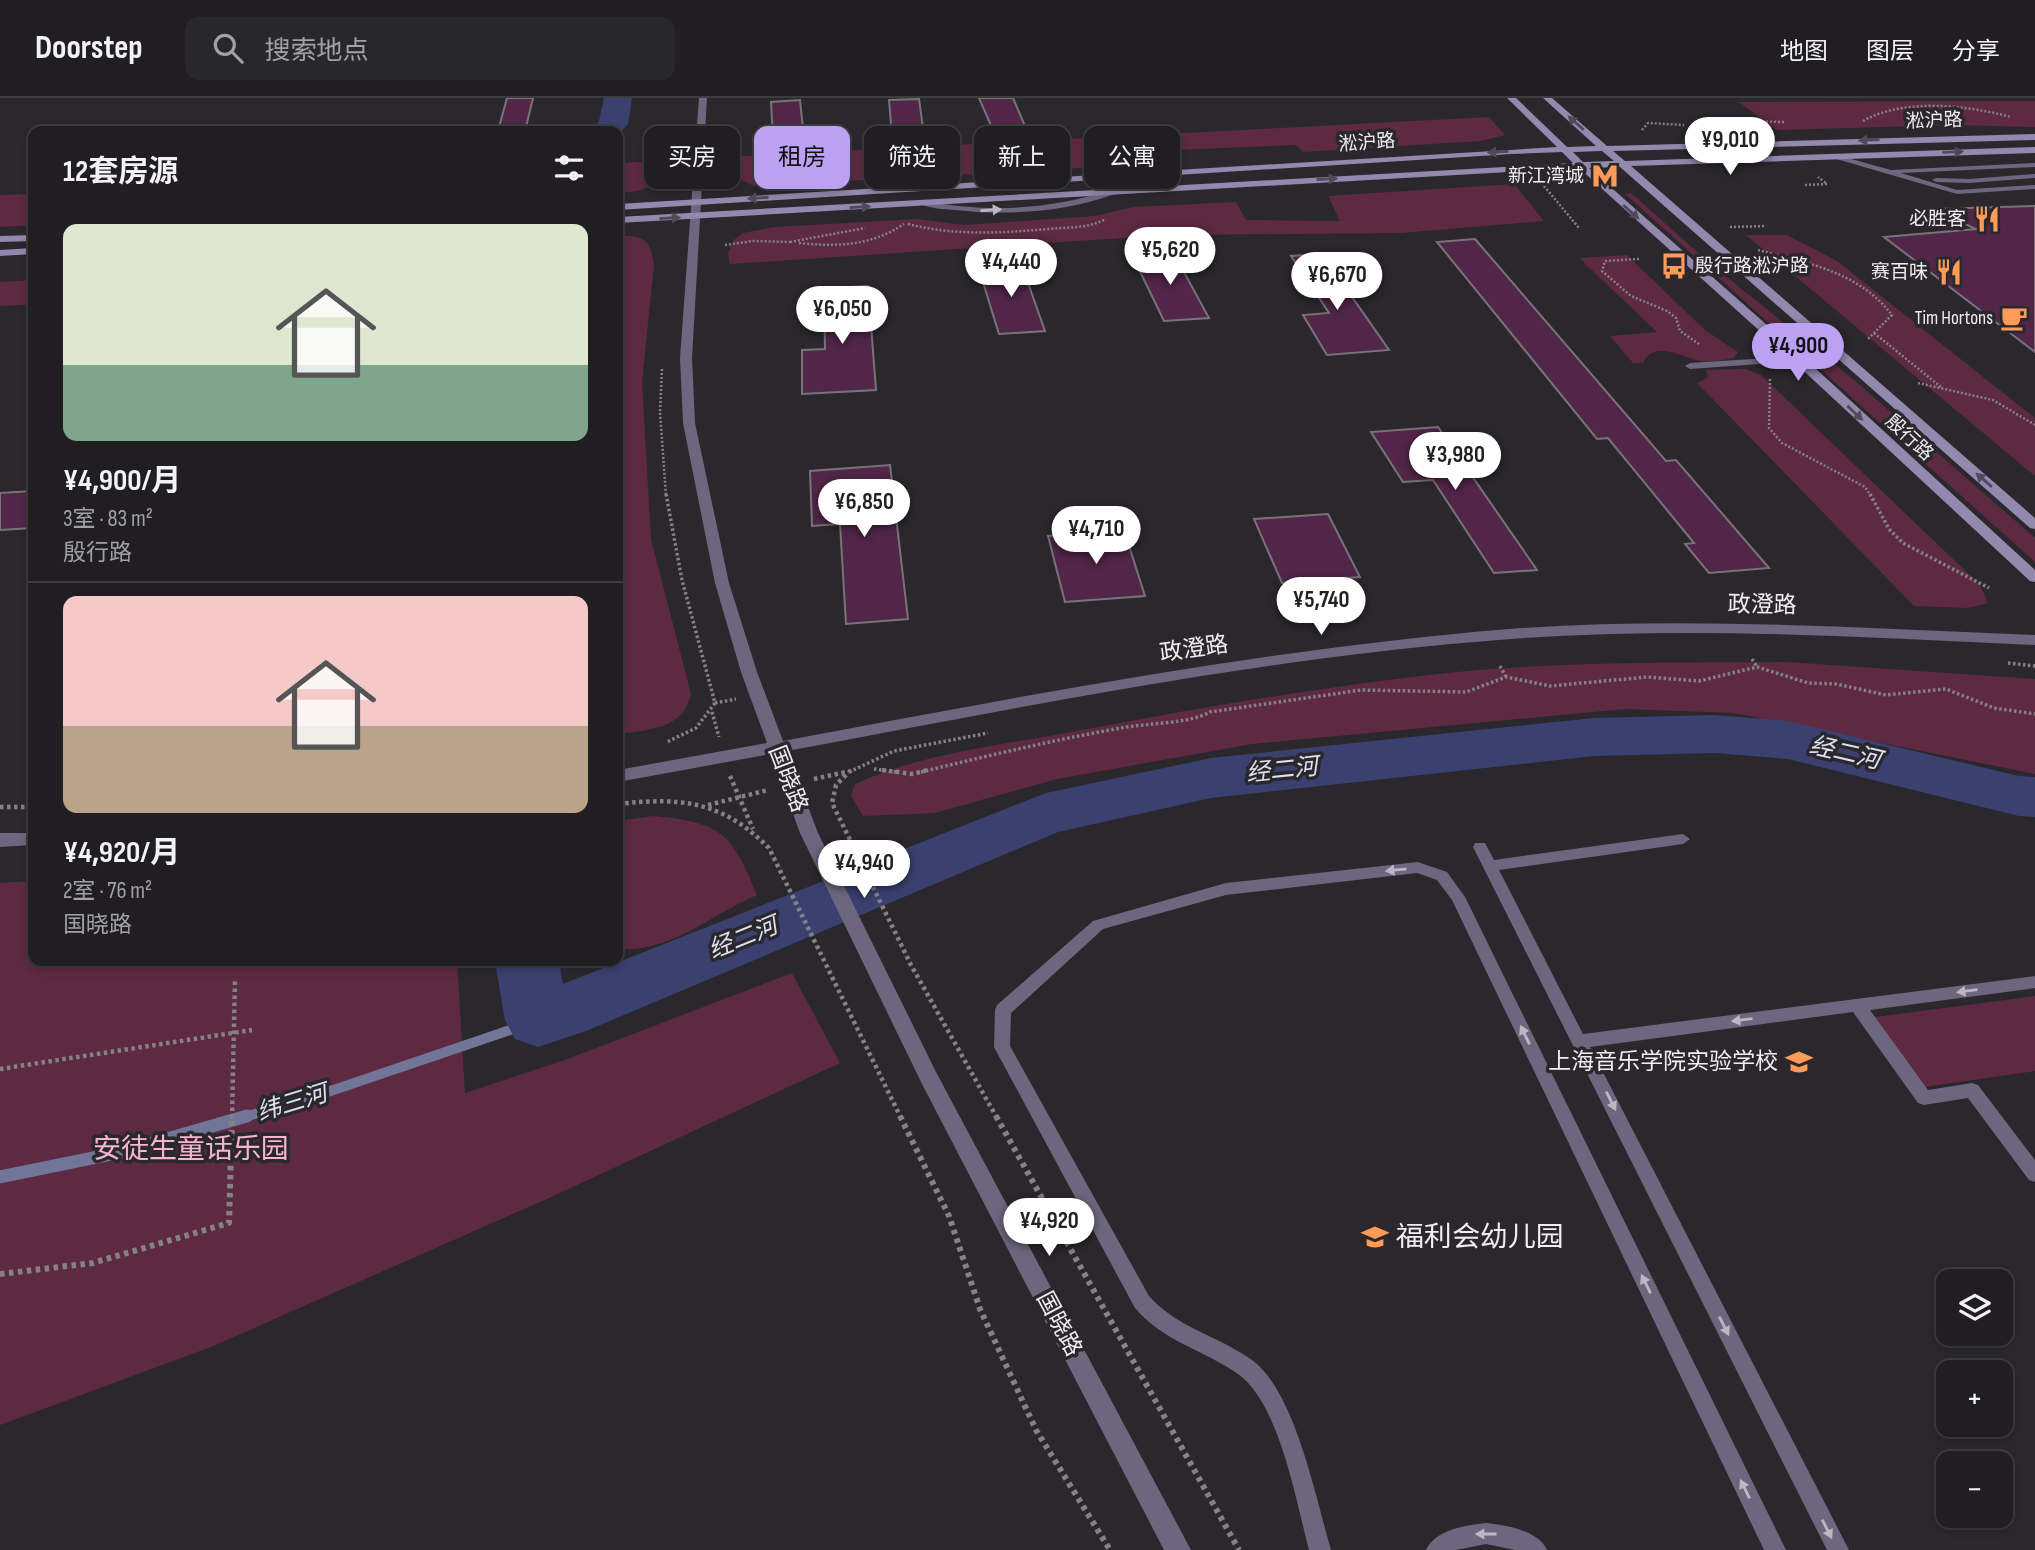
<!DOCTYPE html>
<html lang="zh">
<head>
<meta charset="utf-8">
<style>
  body { margin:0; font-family:"Sofia Sans Condensed","Noto Sans SC",sans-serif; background:#28272a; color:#f1f3f6; height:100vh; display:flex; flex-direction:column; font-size:26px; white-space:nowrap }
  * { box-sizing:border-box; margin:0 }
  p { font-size:23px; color:#a2a2a5 }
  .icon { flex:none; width:38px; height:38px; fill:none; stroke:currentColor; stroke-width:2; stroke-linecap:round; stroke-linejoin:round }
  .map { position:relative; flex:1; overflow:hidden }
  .panel { position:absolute; left:28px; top:28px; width:595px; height:840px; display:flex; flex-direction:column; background:#201e21; border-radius:14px; box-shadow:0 4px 10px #0003,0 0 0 2px #3d3c3f }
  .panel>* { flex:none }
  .top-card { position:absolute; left:644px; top:28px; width:665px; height:63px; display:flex; gap:14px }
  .buttons { position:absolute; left:1936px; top:1171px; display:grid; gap:14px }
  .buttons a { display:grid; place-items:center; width:77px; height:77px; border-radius:14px; background:#201e21; box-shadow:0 4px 10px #0003,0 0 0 2px #3d3c3f; font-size:35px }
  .price { position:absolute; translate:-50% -60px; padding:0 16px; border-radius:24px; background:#fff; color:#222; font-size:23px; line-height:46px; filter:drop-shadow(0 2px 4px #0008) }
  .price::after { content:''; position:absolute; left:50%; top:42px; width:21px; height:16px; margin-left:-10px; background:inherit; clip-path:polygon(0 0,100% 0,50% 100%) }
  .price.on { background:#bca0f2; color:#111 }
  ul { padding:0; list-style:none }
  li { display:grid; align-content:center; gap:14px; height:371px; padding:0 35px }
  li+li { border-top:2px solid #3d3c3f }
  li span { display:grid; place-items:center; height:217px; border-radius:14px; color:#555 }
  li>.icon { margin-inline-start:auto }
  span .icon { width:126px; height:126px; fill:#fffc; stroke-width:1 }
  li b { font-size:30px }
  h2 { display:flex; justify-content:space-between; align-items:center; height:84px; padding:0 35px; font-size:30px }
  .chip { padding:0 24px; border-radius:14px; background:#201e21; box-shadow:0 4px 10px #0003,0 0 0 2px #3d3c3f; font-size:24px; line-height:63px }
  .chip.on { background:#bca0f2; color:#111 }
  header { display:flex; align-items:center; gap:42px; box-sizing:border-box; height:98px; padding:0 35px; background:#201e21; border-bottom:2px solid #3d3c3f }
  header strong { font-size:33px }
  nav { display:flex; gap:38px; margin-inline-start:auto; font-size:24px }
  .search { width:490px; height:63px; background:#28272a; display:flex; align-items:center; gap:18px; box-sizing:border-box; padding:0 24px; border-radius:14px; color:#a2a2a5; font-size:26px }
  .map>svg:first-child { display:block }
  .green { fill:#5d2a41 }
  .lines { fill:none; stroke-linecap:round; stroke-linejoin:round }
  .stream-far1 { stroke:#717597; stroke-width:10 }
  .stream { stroke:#717597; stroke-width:13 }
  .river { fill:#3a4170; fill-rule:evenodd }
  .building { fill:#512649; stroke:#787377; stroke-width:2 }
  .path-far3 { stroke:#848285; stroke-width:2.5; stroke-dasharray:2 2; stroke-linecap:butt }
  .path-far2 { stroke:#848285; stroke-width:3.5; stroke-dasharray:2.5 2.5; stroke-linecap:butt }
  .path-far1 { stroke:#848285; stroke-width:4.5; stroke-dasharray:3.5 3.5; stroke-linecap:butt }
  .path { stroke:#848285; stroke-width:6; stroke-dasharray:4.5 4.5; stroke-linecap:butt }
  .service { fill:#6c677e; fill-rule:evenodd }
  .minor { fill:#6c677e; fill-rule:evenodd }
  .secondary { fill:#928aae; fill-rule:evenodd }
  .oneway { fill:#4e4a5a }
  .oneway2 { fill:#bbb8c3 }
  .labels { text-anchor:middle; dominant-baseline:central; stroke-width:7; stroke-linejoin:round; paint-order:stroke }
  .far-street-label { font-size:19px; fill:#f0eef1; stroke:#2a282c }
  .far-poi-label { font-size:19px; fill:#f0eef1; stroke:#2a282c; text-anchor:end }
  .street-label { font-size:23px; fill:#f0eef1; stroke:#2a282c }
  .poi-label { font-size:23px; fill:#f0eef1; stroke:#2a282c; text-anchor:end }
  .water-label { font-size:24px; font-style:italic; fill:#dde1f1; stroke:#2a282c }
  .near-park-label { font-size:28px; fill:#fab4cf; stroke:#2a282c }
  .near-poi-label { font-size:28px; fill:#f0eef1; stroke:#2a282c; text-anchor:start }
</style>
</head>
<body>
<header>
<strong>Doorstep</strong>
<div class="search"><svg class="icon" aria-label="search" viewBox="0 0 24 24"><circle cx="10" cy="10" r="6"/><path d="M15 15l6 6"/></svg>搜索地点</div>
<nav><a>地图</a><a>图层</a><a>分享</a></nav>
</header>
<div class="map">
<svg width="2035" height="1452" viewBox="0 0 2035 1452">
  <rect width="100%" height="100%" fill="#2a282c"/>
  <!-- green -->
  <path class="green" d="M2035,3V29L1955,27L1776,32L1739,4Z
    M1489,19L1505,37L1481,43L1303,54L1296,47L1148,53L1152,66L754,88L729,76L727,59Z
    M664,63C666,89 640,94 618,95V65Z
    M1514,86L1544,123L1401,135L1169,137L730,166L728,155L734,142L743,135L775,129L918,121L964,127L1095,118L1133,109L1236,104L1246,122L1340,123L1328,98Z
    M1631,95L1712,167L1853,281L2035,440V464L1625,96Z
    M33,96V127L0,129V97Z
    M618,137C644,139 650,139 654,167L642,284L651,441L691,596C684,631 649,632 618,636Z
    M1746,137H1787L1837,163L2035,320V378Z
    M1627,157L1705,232L1738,254L1734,260C1724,262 1710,265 1700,263C1685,260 1653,241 1643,265H1633L1610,238L1657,234L1579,160Z
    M33,182V196L25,207L0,208V184Z
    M1746,271L1761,277L1980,487L1988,505L1967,510L1914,508L1697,285L1708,280L1706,272Z
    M1788,564L2035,581V676L1734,615L1626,611L1252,646L1057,681L935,715L863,718L851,698L855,686C925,654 1006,647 1082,632C1200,610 1318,589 1438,576C1553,563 1672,565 1788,564Z
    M653,718C721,724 732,735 757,797C712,816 671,855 618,851V723Z
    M33,783V863H457L465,995L565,962L792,875L840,965L549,1100L211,1249L0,1327V785Z
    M2035,898V973L1924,989L1875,919Z"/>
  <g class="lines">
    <!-- stream-far1 -->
    <path class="stream-far1" d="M241,1020L316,998L563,914"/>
    <!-- stream -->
    <path class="stream" d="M0,1079L122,1054L247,1018"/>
    <!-- river -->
    <path class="river" d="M604,0H632L628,26L618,37V33H590L599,23Z
      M1715,617L1788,623L2019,678L2035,679V719L2019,718L1788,661L1715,655L1594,658L1211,700L1058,734L586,933L538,949L515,941L505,922L495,863H559L563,886L1046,695L1211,660L1594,620Z"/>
  </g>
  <!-- building -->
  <path class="building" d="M507,0H533L525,33H498Z
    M979,0H1013L1025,28L992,30Z
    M919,1L924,37L892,38L889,2Z
    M800,2L804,40L773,41L771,4Z
    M2035,108V254L1884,139L1976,131L1933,111Z
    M1475,141L1666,363L1676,362L1769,470L1709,475L1685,446L1694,445L1608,340L1597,341L1437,144Z
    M1173,154L1209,220L1164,223L1132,157Z
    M1322,156L1389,252L1327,257L1303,217L1329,215L1291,158Z
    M1021,165L1045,233L999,236L978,168Z
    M868,188L876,292L802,296V252L825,251L824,190Z
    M1438,329L1537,472L1494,475L1433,382L1403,384L1371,334Z
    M890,367L908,521L846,526L840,426L812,428L810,373Z
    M33,393V430L0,432V395Z
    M1328,416L1360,479L1282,485L1254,421Z
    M1124,432L1145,498L1065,504L1048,438Z"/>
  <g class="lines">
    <!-- path-far3 -->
    <path class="path-far3" d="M1726,23L1785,24
      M1863,23C1903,0 1966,7 2011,19
      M1642,32L1648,25L1684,27
      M1805,87L1827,86L1818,79
      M1544,88L1579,130
      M908,126C955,138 1000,135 1048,131C1069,129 1087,131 1106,121
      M1730,129L1766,128
      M790,144L865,130
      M799,145C837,149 871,148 904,126
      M725,147L753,143L790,144
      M1758,152C1808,165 1859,174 1892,217L1867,242
      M1639,161L1605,163L1602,173L1631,198L1667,213L1676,220L1680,233L1699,246
      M1874,235L1941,289
      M662,271L660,314L666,398
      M1770,281L1769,330L1782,345L1865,389L1871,398
      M1918,285L1993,302L2035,327"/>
    <!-- path-far2 -->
    <path class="path-far2" d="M666,396L682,482L715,605L696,630L667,644
      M1870,396L1889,431L1903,445L1989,490
      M1752,561L1757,569
      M2008,565L2035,568
      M1500,568L1506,579
      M715,605L736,601
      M712,614L719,639
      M874,671L896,674
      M849,674L894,653L988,635
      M921,674C987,658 1053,642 1121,630C1147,625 1189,626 1210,614L1361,592L1466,594L1506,579L1550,588L1647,579L1699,583L1757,569L1808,585L1836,586L1886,597L1946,591L1994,610L2035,616"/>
    <!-- path-far1 -->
    <path class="path-far1" d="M851,672L836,687L832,705L911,867L997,1020
      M882,672L912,676L928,672
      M730,678L753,731
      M814,681L846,674
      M618,706C682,699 722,703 769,750L901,1020
      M708,707L768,692
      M0,709H33
      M0,971L252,932
      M232,1020L235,881"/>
    <!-- path -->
    <path class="path" d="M900,1018L949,1118L980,1211L1036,1332L1110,1452
      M996,1018L1239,1452
      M0,1176L93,1165L229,1125L232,1018"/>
    <!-- service -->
    <path class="service" d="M1833,56L1891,72L2035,65V69L1901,75L1957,92L2035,87V91L1957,96L1833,60Z
      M2035,76V80L1969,85L1936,84L1932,82L1936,80L1969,81Z
      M1112,92L1116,94L1115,96C1064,114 1009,118 955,112C944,111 929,111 919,105L923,103C991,115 1046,112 1112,92Z
      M1798,258L1801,259V263L1690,271L1685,268L1690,265Z
      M1683,736L1690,741L1683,746L1499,772L1583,936L2035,878V890L1870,912L1928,992L1972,985L1978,987L2035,1062V1084L2029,1082L1968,1000L1924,1007L1918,1005L1853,914L1590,949L1849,1452H1827L1473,749L1475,745H1485L1494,762Z
      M1418,764L1447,774L1465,799L1786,1452H1764L1452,802L1437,782L1417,775L1226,797L1103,831L1011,915L1010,948L1149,1198C1179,1231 1217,1237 1252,1262C1295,1293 1316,1401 1331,1452H1309C1296,1404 1280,1306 1238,1276C1203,1251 1165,1245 1135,1210L994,949L995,912L997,907L1093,823L1226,785Z
      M1486,1425C1505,1427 1538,1432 1547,1452H1515L1486,1446L1456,1452H1426C1435,1432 1466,1427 1486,1425Z"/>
    <!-- minor -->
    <path class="minor" d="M699,0H707L692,260L695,325L729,485L757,574L783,643C1024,598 1265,551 1509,531C1684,518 1860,530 2035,537V547C1861,539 1685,528 1511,541C1267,559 1027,608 787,653L818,735L936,974L1191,1452H1164L922,986L800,735L771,656L618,684V672L767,645L741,574L715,485L683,325L680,260Z
      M0,735H33V747L0,749Z"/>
    <!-- secondary -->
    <path class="secondary" d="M1507,0H1516L1567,49L1596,48L1543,0H1552L1607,48L2035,36V42L1613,53L1625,63L2035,49V55L1631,68L2035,420V431L2030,430L1620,69L1589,70L1802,258L2035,472V484L2030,483L1794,264L1579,70L618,125V119L1573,65L1562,54L1512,56L618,112V106L1557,49ZM1602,53L1614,63L1583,64L1573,54Z
      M33,137V143L0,144V138Z
      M33,150V156L0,158V152Z"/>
  </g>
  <!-- one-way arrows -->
  <defs><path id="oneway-solid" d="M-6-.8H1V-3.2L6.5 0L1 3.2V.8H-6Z" transform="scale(1.75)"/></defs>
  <g class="oneway">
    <use href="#oneway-solid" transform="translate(1576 25) rotate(-138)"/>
    <use href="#oneway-solid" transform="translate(1869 42) rotate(178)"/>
    <use href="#oneway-solid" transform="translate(1498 54) rotate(176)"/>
    <use href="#oneway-solid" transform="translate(1953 54) rotate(-2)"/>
    <use href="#oneway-solid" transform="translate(1327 81) rotate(-3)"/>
    <use href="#oneway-solid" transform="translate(758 100) rotate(176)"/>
    <use href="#oneway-solid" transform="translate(860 109) rotate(-3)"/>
    <use href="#oneway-solid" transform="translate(1631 114) rotate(42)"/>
    <use href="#oneway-solid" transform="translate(670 120) rotate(-3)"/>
    <use href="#oneway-solid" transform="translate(1855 315) rotate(43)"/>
    <use href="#oneway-solid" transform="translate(1984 382) rotate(-139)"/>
  </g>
  <g class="oneway2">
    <use href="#oneway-solid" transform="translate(991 112) rotate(-4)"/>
    <use href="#oneway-solid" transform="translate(1396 772) rotate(174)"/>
    <use href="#oneway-solid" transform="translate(1967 893) rotate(173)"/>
    <use href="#oneway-solid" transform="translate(1742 922) rotate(173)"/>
    <use href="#oneway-solid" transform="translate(1525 937) rotate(-116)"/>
    <use href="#oneway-solid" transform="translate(1611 1003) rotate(63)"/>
    <use href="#oneway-solid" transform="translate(1646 1186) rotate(-116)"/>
    <use href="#oneway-solid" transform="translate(1724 1228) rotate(63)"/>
    <use href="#oneway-solid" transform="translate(1745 1391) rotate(-116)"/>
    <use href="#oneway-solid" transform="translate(1827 1431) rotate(63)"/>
    <use href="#oneway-solid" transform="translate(1486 1436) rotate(-180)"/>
  </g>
  <!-- icons -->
  <defs>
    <g id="metro-bare" transform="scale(2.1)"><path d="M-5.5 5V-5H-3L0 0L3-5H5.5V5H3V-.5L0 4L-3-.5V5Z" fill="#ff9b59" stroke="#2a282c" stroke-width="2.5" paint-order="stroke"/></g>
    <g id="restaurant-bare" transform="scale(2.1)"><path d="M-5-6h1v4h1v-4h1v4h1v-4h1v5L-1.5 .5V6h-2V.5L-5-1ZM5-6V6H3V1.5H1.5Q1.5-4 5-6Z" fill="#ff9b59" stroke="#2a282c" stroke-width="2.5" paint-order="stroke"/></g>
    <g id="bus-bare" transform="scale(2.1)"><path d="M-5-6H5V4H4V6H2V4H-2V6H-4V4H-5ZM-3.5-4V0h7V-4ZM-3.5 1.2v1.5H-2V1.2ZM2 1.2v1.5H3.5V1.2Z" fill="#ff9b59" stroke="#2a282c" stroke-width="2.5" paint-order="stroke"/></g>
    <g id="cafe-bare" transform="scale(2.1)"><path d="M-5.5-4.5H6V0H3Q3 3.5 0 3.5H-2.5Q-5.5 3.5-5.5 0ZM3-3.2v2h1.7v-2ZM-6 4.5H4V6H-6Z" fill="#ff9b59" stroke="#2a282c" stroke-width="2.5" paint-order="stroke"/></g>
    <g id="school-bare" transform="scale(2.1)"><path d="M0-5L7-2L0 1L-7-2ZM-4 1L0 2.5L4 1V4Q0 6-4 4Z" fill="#ff9b59" stroke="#2a282c" stroke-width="2.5" paint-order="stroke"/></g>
  </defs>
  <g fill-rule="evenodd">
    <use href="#metro-bare" x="1605" y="78"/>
    <use href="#restaurant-bare" x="1987" y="121"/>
    <use href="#bus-bare" x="1674" y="168"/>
    <use href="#restaurant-bare" x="1949" y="174"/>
    <use href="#cafe-bare" x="2014" y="220"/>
    <use href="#school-bare" x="1799" y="964"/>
    <use href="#school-bare" x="1375" y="1139"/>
  </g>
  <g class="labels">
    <!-- far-street labels -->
    <g class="far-street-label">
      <text transform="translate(1934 23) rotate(-2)">淞沪路</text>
      <text transform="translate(1367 45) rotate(-4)">淞沪路</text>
      <text transform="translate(1909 340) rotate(43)">殷行路</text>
    </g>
    <!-- far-poi labels -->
    <g class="far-poi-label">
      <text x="1584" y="78">新江湾城</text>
      <text x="1966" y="121">必胜客</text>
      <text x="1695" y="168" text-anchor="start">殷行路淞沪路</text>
      <text x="1928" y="174">赛百味</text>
      <text x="1993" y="220">Tim Hortons</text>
    </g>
    <!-- street labels -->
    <g class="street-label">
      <text transform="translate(1762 507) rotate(1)">政澄路</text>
      <text transform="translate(1194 551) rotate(-8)">政澄路</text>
      <text transform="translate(788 681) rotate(69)">国晓路</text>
      <text transform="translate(1059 1226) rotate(62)">国晓路</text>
    </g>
    <!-- poi labels -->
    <g class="poi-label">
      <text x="1778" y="964">上海音乐学院实验学校</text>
    </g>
    <!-- water labels -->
    <g class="water-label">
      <text transform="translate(1845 655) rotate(13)">经二河</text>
      <text transform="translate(1282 672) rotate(-6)">经二河</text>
      <text transform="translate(743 840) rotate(-22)">经二河</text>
      <text transform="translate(292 1005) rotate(-17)">纬三河</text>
    </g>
    <!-- near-park labels -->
    <g class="near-park-label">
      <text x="191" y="1051">安徒生童话乐园</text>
    </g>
    <!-- near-poi labels -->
    <g class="near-poi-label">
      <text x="1396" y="1139">福利会幼儿园</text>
    </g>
  </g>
</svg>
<div class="buttons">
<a><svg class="icon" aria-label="layers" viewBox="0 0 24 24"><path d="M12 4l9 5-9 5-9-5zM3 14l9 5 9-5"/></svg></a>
<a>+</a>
<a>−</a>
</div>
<b class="price" style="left:1730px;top:79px">¥9,010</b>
<b class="price" style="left:1170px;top:189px">¥5,620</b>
<b class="price" style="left:1011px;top:201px">¥4,440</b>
<b class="price" style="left:1337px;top:214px">¥6,670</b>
<b class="price" style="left:842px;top:248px">¥6,050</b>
<b class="price on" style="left:1798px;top:285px">¥4,900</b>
<b class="price" style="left:1455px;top:394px">¥3,980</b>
<b class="price" style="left:864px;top:441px">¥6,850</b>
<b class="price" style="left:1096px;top:468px">¥4,710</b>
<b class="price" style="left:1321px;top:539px">¥5,740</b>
<b class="price" style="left:864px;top:802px">¥4,940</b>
<b class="price" style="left:1049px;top:1160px">¥4,920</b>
<div class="top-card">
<a class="chip">买房</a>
<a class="chip on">租房</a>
<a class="chip">筛选</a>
<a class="chip">新上</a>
<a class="chip">公寓</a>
</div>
<section class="panel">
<h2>12套房源<svg class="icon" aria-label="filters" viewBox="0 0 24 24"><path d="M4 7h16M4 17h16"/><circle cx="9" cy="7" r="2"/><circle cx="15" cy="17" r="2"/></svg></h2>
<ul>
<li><span style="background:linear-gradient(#dfe7d0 65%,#7fa58c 0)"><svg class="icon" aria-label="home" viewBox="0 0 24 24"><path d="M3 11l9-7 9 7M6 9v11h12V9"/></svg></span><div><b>¥4,900/月</b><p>3室 · 83 m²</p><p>殷行路</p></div></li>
<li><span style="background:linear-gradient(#f6c9c9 60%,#b9a48a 0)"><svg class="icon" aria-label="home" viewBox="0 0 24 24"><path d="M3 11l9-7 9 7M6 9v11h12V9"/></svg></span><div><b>¥4,920/月</b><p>2室 · 76 m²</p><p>国晓路</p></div></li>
</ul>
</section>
</div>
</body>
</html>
